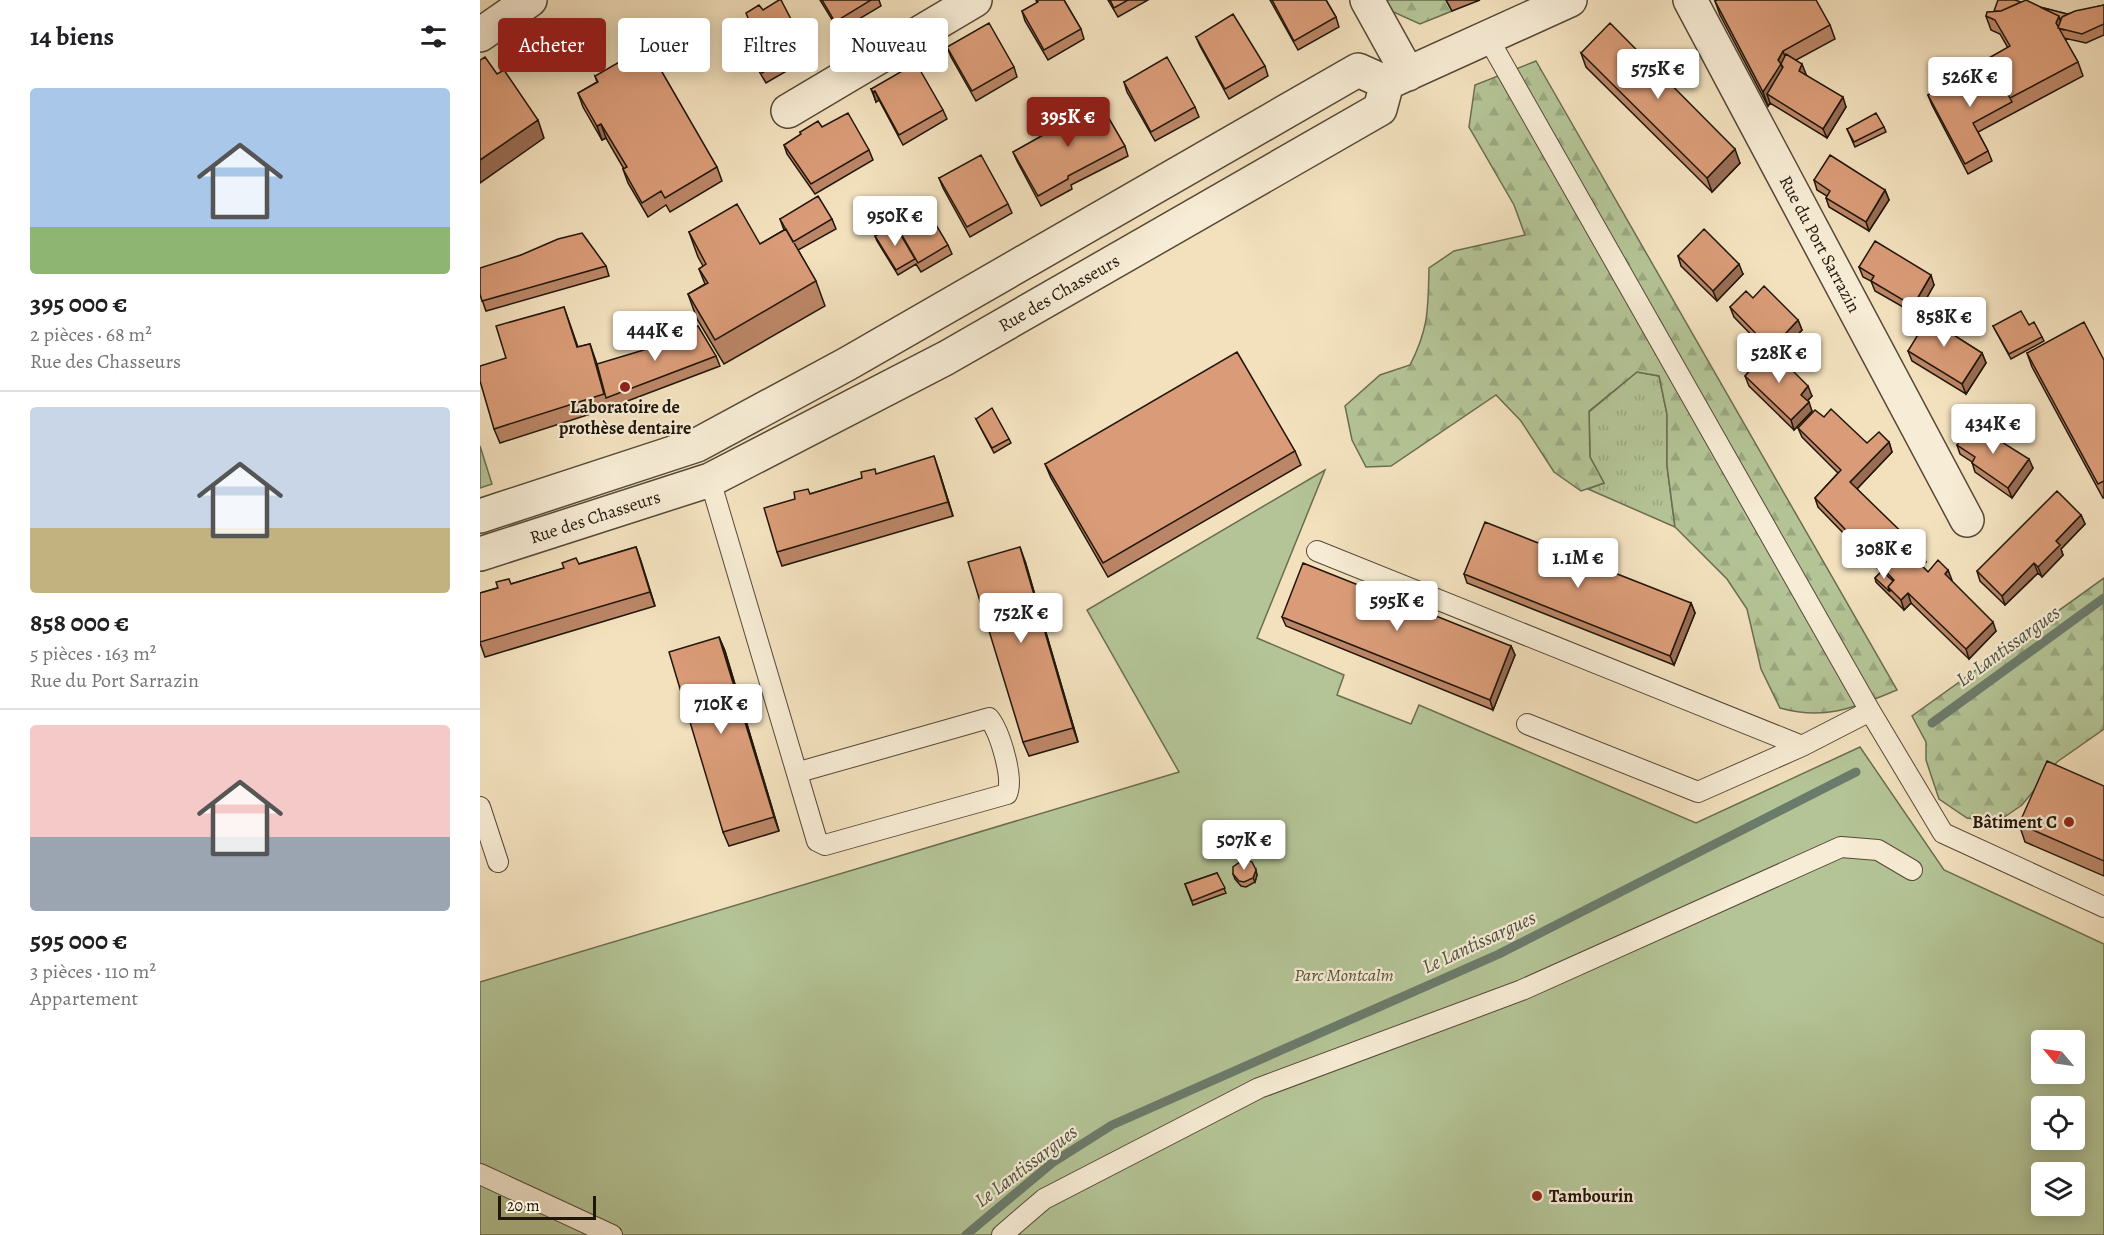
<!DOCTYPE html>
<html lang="fr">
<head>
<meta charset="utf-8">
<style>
  body { margin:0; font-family:Alegreya,serif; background:#f2f2f2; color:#202124; height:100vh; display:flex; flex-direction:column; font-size:22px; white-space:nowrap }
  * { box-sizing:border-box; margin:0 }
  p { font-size:20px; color:#757577 }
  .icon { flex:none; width:33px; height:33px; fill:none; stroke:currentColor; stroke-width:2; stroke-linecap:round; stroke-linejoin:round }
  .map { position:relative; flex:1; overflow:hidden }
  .sheet { display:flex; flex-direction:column; background:#fff; width:480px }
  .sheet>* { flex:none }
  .top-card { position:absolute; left:18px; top:18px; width:570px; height:54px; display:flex; gap:12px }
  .needle { width:39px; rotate:299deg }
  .tools { position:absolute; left:1551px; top:1030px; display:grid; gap:12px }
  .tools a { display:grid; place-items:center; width:54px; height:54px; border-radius:6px; background:#fff; box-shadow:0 3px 15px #0003; font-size:30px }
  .scale { position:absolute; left:18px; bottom:15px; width:98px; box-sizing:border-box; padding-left:6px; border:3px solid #21160a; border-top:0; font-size:16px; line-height:21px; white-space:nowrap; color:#21160a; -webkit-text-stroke:4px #f7ecd5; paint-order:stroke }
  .price { position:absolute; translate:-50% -51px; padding:0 14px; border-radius:6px; background:#fff; color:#222; font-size:20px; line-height:39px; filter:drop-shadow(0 2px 3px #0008) }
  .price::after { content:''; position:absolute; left:50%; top:36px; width:18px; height:14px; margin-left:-9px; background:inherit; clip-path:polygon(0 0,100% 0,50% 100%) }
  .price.active { background:#8f2418; color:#fff }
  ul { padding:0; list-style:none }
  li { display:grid; align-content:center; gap:12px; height:318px; padding:0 30px }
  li+li { border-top:2px solid #e0e0e0 }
  li span { display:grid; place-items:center; height:186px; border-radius:6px; color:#555 }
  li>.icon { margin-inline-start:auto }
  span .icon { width:108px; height:108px; fill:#fffc; stroke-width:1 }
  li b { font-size:26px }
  h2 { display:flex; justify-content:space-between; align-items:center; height:72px; padding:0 30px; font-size:26px }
  .tag { padding:0 21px; border-radius:6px; background:#fff; box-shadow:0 3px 15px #0003; font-size:21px; line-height:54px }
  .tag.active { background:#8f2418; color:#fff }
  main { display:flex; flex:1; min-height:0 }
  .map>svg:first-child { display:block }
  .grass { fill:url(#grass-tufts); stroke:#6a6d50; stroke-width:1.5 }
  .forest { fill:url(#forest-firs); stroke:#6a6d50; stroke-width:1.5 }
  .green { fill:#b4c496; stroke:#6a6d50; stroke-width:1.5; fill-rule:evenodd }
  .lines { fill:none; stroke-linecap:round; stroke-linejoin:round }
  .stream { stroke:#6b7b6b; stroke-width:9 }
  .service-casing { stroke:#564937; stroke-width:22 }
  .minor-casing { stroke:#564937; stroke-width:36 }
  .service { stroke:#f7ecd5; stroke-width:20 }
  .minor { stroke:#f7ecd5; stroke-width:33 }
  .wall { fill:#bb8667; stroke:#21160a; stroke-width:1.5 }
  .shaded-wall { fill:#996d54; stroke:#21160a; stroke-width:1.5 }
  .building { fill:#da9c78; stroke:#21160a; stroke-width:1.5 }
  .poi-dot { fill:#8f2418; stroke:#f7ecd5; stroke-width:2 }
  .labels { text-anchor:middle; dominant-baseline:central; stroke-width:4.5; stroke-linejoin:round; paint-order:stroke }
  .street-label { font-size:18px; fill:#21160a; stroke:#f7ecd5 }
  .poi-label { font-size:18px; font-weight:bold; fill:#21160a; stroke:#f7ecd5 }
  .park-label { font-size:18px; font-style:italic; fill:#54533b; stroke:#f7ecd5 }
  .water-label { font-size:20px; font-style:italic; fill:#4c5142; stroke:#f7ecd5 }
</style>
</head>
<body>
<main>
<section class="sheet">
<h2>14 biens<svg class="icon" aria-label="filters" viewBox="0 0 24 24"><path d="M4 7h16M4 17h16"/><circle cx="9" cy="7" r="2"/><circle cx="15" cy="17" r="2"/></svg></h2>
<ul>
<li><span style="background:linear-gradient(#a9c7e8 75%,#8fb573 0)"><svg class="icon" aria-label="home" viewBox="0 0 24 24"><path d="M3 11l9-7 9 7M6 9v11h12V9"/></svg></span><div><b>395 000 €</b><p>2 pièces · 68 m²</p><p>Rue des Chasseurs</p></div></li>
<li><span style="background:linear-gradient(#c9d6e8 65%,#c2b280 0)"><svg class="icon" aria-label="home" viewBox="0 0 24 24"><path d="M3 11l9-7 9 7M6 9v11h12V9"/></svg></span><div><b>858 000 €</b><p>5 pièces · 163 m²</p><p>Rue du Port Sarrazin</p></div></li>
<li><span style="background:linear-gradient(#f6c9c9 60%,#9aa5b1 0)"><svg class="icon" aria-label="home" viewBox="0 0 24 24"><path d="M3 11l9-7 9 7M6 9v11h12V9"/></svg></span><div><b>595 000 €</b><p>3 pièces · 110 m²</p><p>Appartement</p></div></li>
</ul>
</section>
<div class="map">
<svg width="1624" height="1235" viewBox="0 0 1624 1235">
  <defs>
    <pattern id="grass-tufts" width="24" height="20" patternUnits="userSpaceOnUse" patternTransform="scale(1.5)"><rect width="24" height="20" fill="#b4c496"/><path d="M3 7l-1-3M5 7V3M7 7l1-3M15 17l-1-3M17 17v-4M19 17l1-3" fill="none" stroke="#9aa880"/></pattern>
    <pattern id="forest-firs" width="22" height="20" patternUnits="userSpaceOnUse" patternTransform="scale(1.5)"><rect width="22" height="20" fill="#b4c496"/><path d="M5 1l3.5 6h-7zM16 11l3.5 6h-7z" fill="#9aa880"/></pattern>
  </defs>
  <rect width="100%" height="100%" fill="#f3e1be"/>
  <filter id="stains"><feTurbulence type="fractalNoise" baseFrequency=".00333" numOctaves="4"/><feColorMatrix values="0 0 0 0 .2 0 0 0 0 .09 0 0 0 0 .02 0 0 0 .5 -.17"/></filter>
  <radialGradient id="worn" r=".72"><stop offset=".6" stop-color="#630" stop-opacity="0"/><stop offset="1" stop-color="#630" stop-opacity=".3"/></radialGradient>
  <!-- grass -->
  <path class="grass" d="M1157,372L1179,376L1187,414V466L1195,527L1108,489L1124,483L1110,457L1109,412Z"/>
  <!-- forest -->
  <path class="forest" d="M905,0H966L972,11L940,24L911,11Z
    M1056,61L1417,690C1375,707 1346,721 1300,708L1281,669L1267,609L1247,579L1195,527L1187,466V414L1179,376L1157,372L1109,411L1110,457L1124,483L1101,491L1074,472L1041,421L1016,395L911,466L886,467L872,440L865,406L900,375L930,365C949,328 948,309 949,268L974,251L1045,235L1034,205L989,127L995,85Z
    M1624,578V729L1577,762L1542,805L1517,822L1487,818L1459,799L1446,760V742L1432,716Z"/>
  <!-- green -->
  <path class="green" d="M0,446L12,484L0,488Z
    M845,470L777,638L864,675L857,695L931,724L939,705L1216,823L1380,747L1464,870L1624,944V1235H0V982L699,772L607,610ZM1562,1041H1594V1074H1562ZM1562,1107H1594V1140H1562ZM1562,1173H1594V1206H1562Z"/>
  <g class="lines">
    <!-- stream -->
    <path class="stream" d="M1452,723L1624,598
      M486,1235L572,1163L632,1125L1019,954L1376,772"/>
    <!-- service casing -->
    <g class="service-casing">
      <path id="service" d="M1008,38L1390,711L1463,833L1624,907
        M230,480L337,841L345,845L527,794C534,778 520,732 509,718L319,772
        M837,551L1322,746
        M1047,724L1218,792L1322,746L1390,711
        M0,807L18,862
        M0,1174L132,1235
        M522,1235L564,1199L779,1088L1042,990L1361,847L1398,850L1432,870"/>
    </g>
    <!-- minor casing -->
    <g class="minor-casing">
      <path id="minor" d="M887,0L928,74
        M1210,0L1487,520
        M0,35L50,0
        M308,111L495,0
        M0,516L217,445L367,364L878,70L907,83L1090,0
        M0,554L230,480L466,358L900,109L907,83"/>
    </g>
    <!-- service -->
    <use href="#service" class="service"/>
    <!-- minor -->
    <use href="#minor" class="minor"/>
  </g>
  <!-- wall -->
  <path class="wall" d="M340,0H399L401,6L359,31Z
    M556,0H584L601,29L604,39L568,60L545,21L542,11L557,3Z
    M628,0H668L638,17Z
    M790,0H846L856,17L859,27L818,50Z
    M966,0H1000L972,11Z
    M1235,1L1350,25L1355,39L1316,60L1325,74L1366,107L1347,138L1290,103L1288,106L1240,15Z
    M1624,5V35L1606,43L1584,38L1598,62L1603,76L1498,132L1508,151L1512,161L1488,174L1452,105L1448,95L1510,62L1509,58L1528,48L1520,34L1511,30L1506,16L1560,7L1587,14Z
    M283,10L326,48L329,58L286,83L258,36L254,26Z
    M716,37L785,66L788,76L749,99L720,46Z
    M467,47L534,67L537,77L496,101L471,57Z
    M1101,53L1260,163L1232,192L1106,67Z
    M115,76L237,167L242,181L190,212L186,205L168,217L148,183L143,169H144L126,138L122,140L103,107L98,93L117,82Z
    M644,82L715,107L719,117L675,141L647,92Z
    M391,89L463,110L467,119L423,145L399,100L396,102L395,99Z
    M590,118L645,146L648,156L591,185L592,189L561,206L537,161L533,152L567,133L564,126Z
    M342,127L389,150L393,160L335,194L307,154L304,145L321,135L320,132Z
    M1404,127L1406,132L1375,147L1367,129Z
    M459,178L528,204L532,213L490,237L463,188Z
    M1334,180L1405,190L1409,200L1389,231L1349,207L1346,198L1347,196L1337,190Z
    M300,219H352L356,229L318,250L336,281L345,306L244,364L217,319L208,294L225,284L219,269L223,266L218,257L209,232L280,244L304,230Z
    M413,220L468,245L472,254L441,272L436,264L418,275L397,241L395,236L415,225Z
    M41,255L126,266L129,276L6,311L0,294Z
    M1198,256L1263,274L1237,301L1201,266Z
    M1379,267L1454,285L1437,315L1395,291L1391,281L1383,277Z
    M1273,298L1318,320L1322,330L1298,355L1332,396L1327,401L1332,411L1314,430L1269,386L1265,376L1288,352L1254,317L1250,307Z
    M84,307L98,347L110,344L117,364L236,356L240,366L129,408L20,443L14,429L26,358Z
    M1468,313L1472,322L1467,331L1502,353L1506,363L1486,394L1432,361L1428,351Z
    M1549,325L1562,337L1564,341L1531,359L1513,326Z
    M1547,353L1624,360V498H1623L1552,367Z
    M1344,417L1387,443L1409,442L1412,452L1377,489L1446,562L1442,566L1448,572L1468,570L1471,581L1516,631L1489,659L1431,603L1424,610L1396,582L1395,578L1401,572L1338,507L1335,498L1358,473L1322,437L1318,428Z
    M496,419L529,439L531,443L514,453L498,423Z
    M1512,436L1553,468L1532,498L1495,472L1492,462L1480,454L1477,445Z
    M815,451L821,465L628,577L571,478L565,464Z
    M459,471L473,516L302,566L297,552L330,494L396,474Z
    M1601,515L1605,524L1581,549L1583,555L1562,577L1558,573L1525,605L1500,581L1497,571Z
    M156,547L175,606L5,657L0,643V593Z
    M545,561L598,742L549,756L543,742Z
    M984,574L1211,603L1215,613L1194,665L987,583Z
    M802,617L1031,646L1035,655L1013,710L806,626Z
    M239,637L245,651L299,831L249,846L243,832Z
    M1624,786V876L1545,842L1539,824Z
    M737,873L746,893L713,905L705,884Z
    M753,874L777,875L775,882L766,887L761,886L755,879Z"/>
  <!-- shaded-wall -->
  <path class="shaded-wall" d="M1579,16L1585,26L1584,30L1578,28L1576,23Z
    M1303,51L1308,65L1303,67L1302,66L1306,78L1287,94L1290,103L1288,106L1283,92Z
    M1322,64L1326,74L1323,80L1319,71Z
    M395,91L399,100L396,102L393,92Z
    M1363,97L1366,107L1347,138L1343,129Z
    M58,120L64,138L0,183V160Z
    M121,124L126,138L122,140L117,126Z
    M1255,149L1260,163L1232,192L1227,178Z
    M1405,190L1409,200L1389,231L1386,222Z
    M1259,264L1263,274L1237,301L1233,291Z
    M1451,275L1454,285L1437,315L1433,306Z
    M1468,313L1472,322L1464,336L1461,327Z
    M1318,320L1322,330L1295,358L1291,349Z
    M1502,353L1506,363L1486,394L1482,384Z
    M1328,386L1332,396L1324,404L1321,395Z
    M1329,402L1332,411L1314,430L1311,420Z
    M1409,442L1412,452L1374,492L1370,482Z
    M454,456L459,471L473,516L468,502Z
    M1549,459L1553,468L1532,498L1528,488Z
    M1601,515L1605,524L1581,549L1583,555L1562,577L1558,567L1576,541Z
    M156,547L161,561L175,606L170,592Z
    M540,547L545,561L598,742L593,728Z
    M1442,552L1446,562L1439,569L1435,559Z
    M1554,563L1558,573L1525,605L1522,596Z
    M1468,570L1472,580L1468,584L1465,574Z
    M1428,593L1431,603L1424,610L1421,600Z
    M1211,603L1215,613L1194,665L1190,656Z
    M1513,622L1516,631L1489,659L1486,649Z
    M239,637L245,651L299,831L294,817Z
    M1031,646L1035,655L1013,710L1010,700Z
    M776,870L777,875L775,882L773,878Z"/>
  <!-- building -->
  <path class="building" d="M299,0H301L326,48L282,73L254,26L268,18L266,13L279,5L283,10Z
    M342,0H391L355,22Z
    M557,0H584L601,29L564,50L542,11L558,2Z
    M630,0H648L634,8Z
    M792,0H846L856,17L814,41Z
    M1237,0H1336L1350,25L1303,51L1298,60L1301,64L1283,92L1235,1Z
    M1518,0H1535L1541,2L1521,11H1514Z
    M1546,0L1579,16L1576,23L1598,62L1530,98L1509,58L1530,46L1515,20L1506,16L1507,12L1521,11Z
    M1624,5V24L1602,34L1578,28L1582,17L1595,11Z
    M1560,7L1587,14L1582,17L1580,20L1579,16Z
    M753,14L785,66L745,89L716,37Z
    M509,23L534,67L492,91L467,47Z
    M1130,23L1255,149L1227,178L1101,53Z
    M167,46L237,167L185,198L181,191L162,203L143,169L147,167L121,124L117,126L98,93L118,82L115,76Z
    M1306,54L1322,64L1319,71L1363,97L1343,129L1287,94L1303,67L1301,64Z
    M5,57L17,74L24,70L58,120L0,160V60Z
    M687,57L715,107L671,132L644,82Z
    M1510,62L1532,102L1493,123L1508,151L1485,164L1448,95Z
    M436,63L463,110L419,135L395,91L393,92L391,89Z
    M620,103L645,146L588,176V179L558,196L533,152L567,133L564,126L587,113L590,118Z
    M368,113L389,150L331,184L304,145L321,134L320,132L338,121L342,127Z
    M1396,113L1404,127L1374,142L1367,129Z
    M501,155L528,204L487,227L459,178Z
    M1350,155L1405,190L1386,222L1346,198L1350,191L1334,180Z
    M338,196L352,219L313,242L300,219Z
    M443,203L468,245L438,263L413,220Z
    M257,204L280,244L306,229L336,281L235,340L208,294L228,283L219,269L226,264L209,232Z
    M415,225L435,259L416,270L395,236Z
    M1224,229L1259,264L1233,291L1198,256Z
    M102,233L126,266L2,301L0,294V268L41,255L78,239Z
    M1395,241L1451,275L1433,306L1391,281L1394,276L1379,267Z
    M1284,286L1318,320L1291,349L1250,307L1266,291L1273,298Z
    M1456,305L1468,313L1461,327L1502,353L1482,384L1428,351Z
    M84,307L97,347L110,344L124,394L14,429L0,381V366L26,358L16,326Z
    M1541,311L1549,325L1554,322L1562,337L1529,354L1513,326Z
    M1604,322L1624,360V481L1618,484L1547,353Z
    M218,326L236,356L126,398L117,364L187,343L185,337Z
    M1291,349L1328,386L1321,395L1329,402L1311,420L1265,376Z
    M757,352L815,451L623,563L565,464Z
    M512,408L529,439L512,448L496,419Z
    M1351,409L1387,443L1399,432L1409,442L1370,482L1442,552L1435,559L1448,572L1458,560L1468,570L1465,574L1513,622L1486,649L1428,593L1421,600L1408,587L1414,580L1335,498L1361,470L1318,428L1335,410L1344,417Z
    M1495,421L1512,436L1549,459L1528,488L1492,463L1495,457L1477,445Z
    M454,456L468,502L297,552L284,508L315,499L314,492L328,489L330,494L382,478L381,472L395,469L396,474Z
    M1577,491L1601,515L1576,541L1580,545L1558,567L1554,563L1522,596L1497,571Z
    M1005,522L1211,603L1190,656L984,574Z
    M156,547L170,592L0,642V593L18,588L16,582L29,579L31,584L84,568L82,563L96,558L99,564Z
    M540,547L593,728L543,742L488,562Z
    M823,563L1031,646L1010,700L802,617Z
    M1402,571L1413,581L1408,587L1410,592L1395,578Z
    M239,637L294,817L243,832L189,652Z
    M1567,761L1624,786V861L1539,824Z
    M764,859L772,862L776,870L773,878L764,882L759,881L753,874V867Z
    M737,873L745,888L712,901L705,884Z"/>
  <!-- markers -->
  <g class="poi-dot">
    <circle cx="145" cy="387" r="6"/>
    <circle cx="1589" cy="822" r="6"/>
    <circle cx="1057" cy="1196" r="6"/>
  </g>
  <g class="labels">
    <!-- street labels -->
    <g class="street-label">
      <text transform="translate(1340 244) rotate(62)">Rue du Port Sarrazin</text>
      <text transform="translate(579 293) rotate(-30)">Rue des Chasseurs</text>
      <text transform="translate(115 517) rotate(-18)">Rue des Chasseurs</text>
    </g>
    <!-- poi labels -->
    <g class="poi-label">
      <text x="145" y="407">Laboratoire de<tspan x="145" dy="21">prothèse dentaire</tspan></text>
      <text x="1577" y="822" text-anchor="end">Bâtiment C</text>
      <text x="1069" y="1196" text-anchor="start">Tambourin</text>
    </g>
    <!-- park labels -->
    <g class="park-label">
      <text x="864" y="975">Parc Montcalm</text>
    </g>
    <!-- water labels -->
    <g class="water-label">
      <text transform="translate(1528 646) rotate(-36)">Le Lantissargues</text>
      <text transform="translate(999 942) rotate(-25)">Le Lantissargues</text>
      <text transform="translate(546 1166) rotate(-37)">Le Lantissargues</text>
    </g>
  </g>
  <rect width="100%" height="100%" filter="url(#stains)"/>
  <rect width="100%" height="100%" fill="url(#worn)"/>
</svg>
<div class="tools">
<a><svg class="needle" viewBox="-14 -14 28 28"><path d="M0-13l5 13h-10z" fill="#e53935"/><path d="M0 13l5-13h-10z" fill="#757577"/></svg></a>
<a><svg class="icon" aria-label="locate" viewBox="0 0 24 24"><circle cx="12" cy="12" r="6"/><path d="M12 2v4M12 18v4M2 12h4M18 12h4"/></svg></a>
<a><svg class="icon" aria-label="layers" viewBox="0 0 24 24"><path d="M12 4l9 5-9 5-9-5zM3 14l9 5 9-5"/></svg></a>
</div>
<div class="scale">20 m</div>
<b class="price" style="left:1178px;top:100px">575K €</b>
<b class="price" style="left:1490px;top:108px">526K €</b>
<b class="price active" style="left:588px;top:148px">395K €</b>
<b class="price" style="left:415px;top:247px">950K €</b>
<b class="price" style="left:1464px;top:348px">858K €</b>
<b class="price" style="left:175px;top:362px">444K €</b>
<b class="price" style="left:1299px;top:384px">528K €</b>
<b class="price" style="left:1513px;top:455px">434K €</b>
<b class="price" style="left:1404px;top:580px">308K €</b>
<b class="price" style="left:1098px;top:589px">1.1M €</b>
<b class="price" style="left:917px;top:632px">595K €</b>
<b class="price" style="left:541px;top:644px">752K €</b>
<b class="price" style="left:241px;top:735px">710K €</b>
<b class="price" style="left:764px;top:871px">507K €</b>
<div class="top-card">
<a class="tag active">Acheter</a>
<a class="tag">Louer</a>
<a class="tag">Filtres</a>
<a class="tag">Nouveau</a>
</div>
</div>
</main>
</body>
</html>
